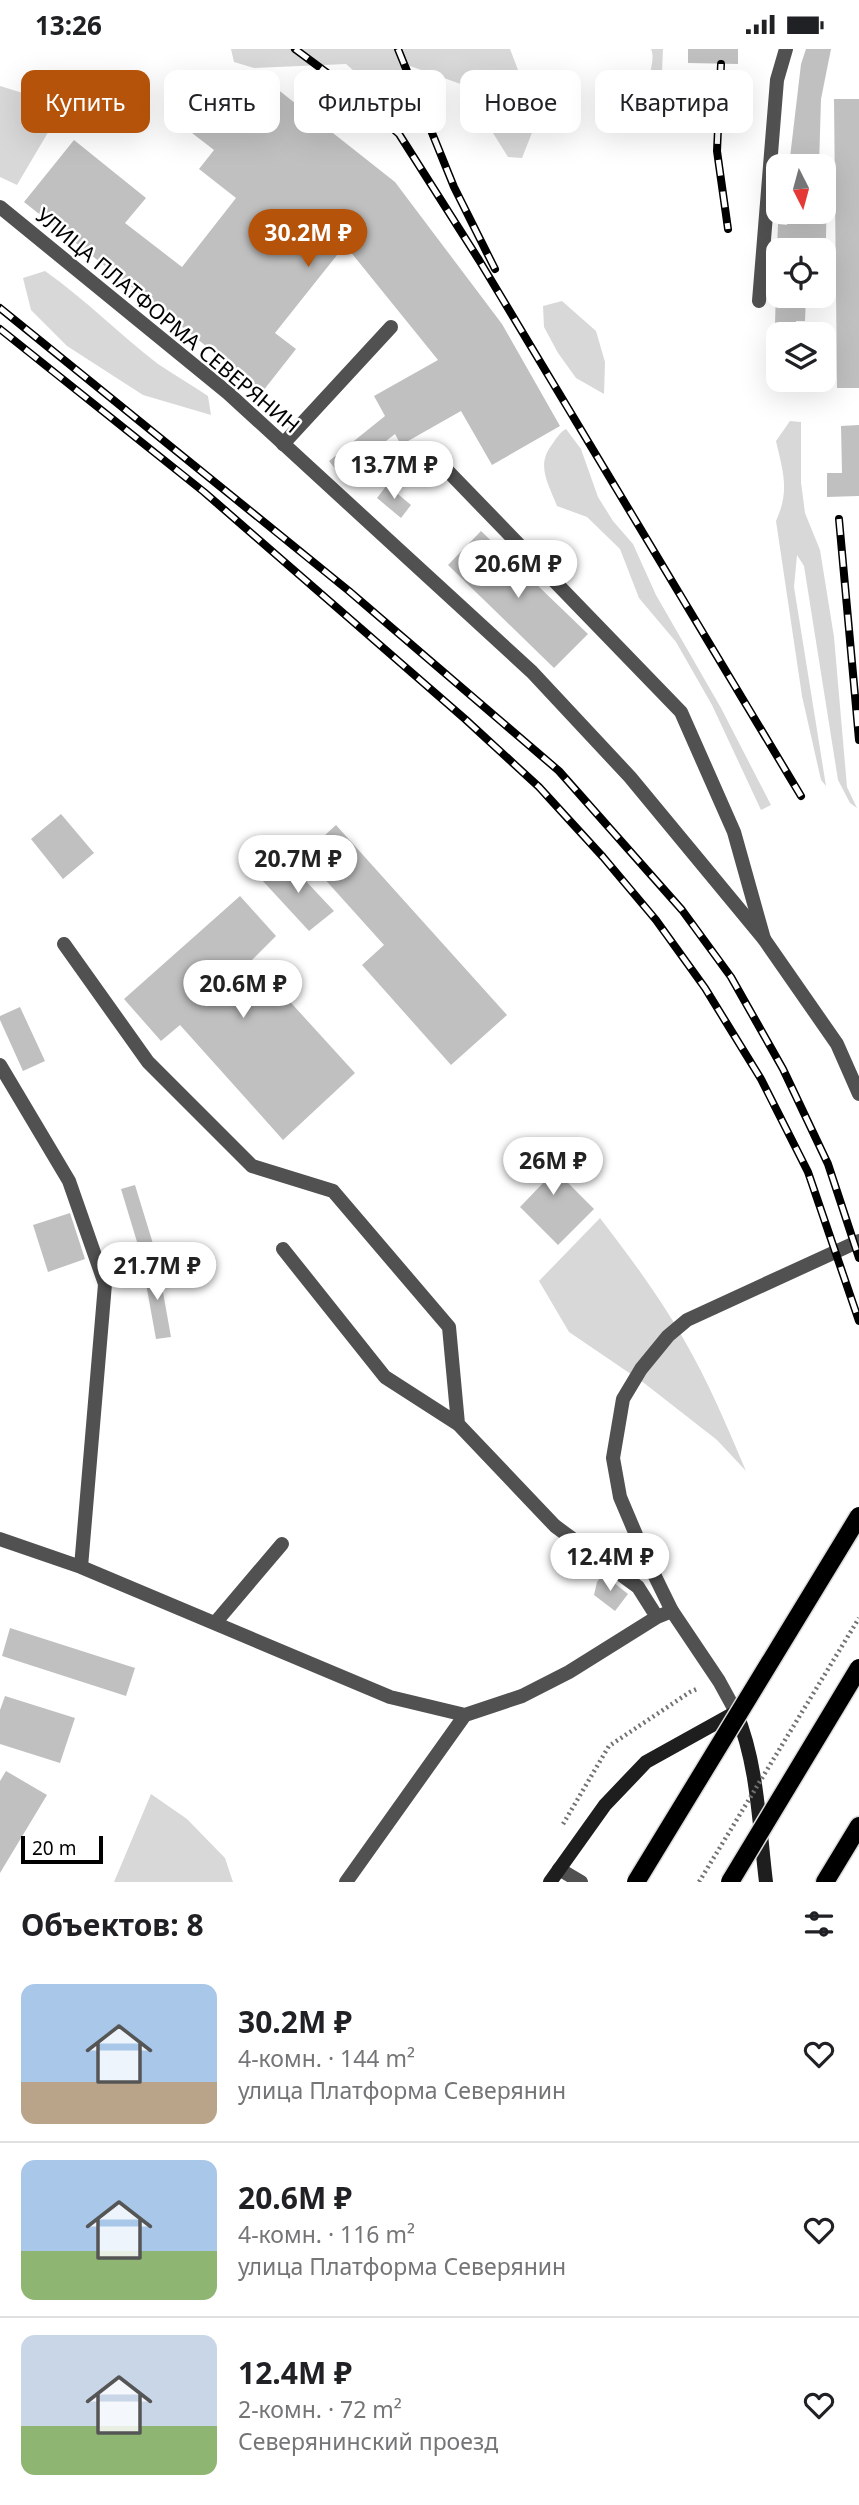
<!DOCTYPE html>
<html lang="ru">
<head>
<meta charset="utf-8">
<style>
  body { margin:0; font-family:"Noto Sans",sans-serif; background:#f2f2f2; color:#202124; height:100vh; display:flex; flex-direction:column; font-size:26px; white-space:nowrap }
  * { box-sizing:border-box; margin:0 }
  p { font-size:23px; color:#757577 }
  .icon { flex:none; width:38px; height:38px; fill:none; stroke:currentColor; stroke-width:2; stroke-linecap:round; stroke-linejoin:round }
  .map { position:relative; height:1833px; overflow:hidden }
  .side { display:flex; flex-direction:column; background:#fff; flex:1 }
  .side>* { flex:none }
  .hud { position:absolute; left:21px; top:21px; width:817px; height:63px; display:flex; gap:14px }
  .needle { width:46px; rotate:174deg }
  .tools { position:absolute; left:766px; top:105px; display:grid; gap:14px }
  .tools a { display:grid; place-items:center; width:70px; height:70px; border-radius:14px; background:#fff; box-shadow:0 7px 28px #0002; font-size:35px }
  .scale { position:absolute; left:21px; bottom:18px; width:82px; box-sizing:border-box; padding-left:7px; border:4px solid #000; border-top:0; font-size:19px; line-height:24px; white-space:nowrap; color:#000; -webkit-text-stroke:5px #fff; paint-order:stroke }
  .price { position:absolute; translate:-50% -60px; padding:0 16px; border-radius:24px; background:#fff; color:#222; font-size:23px; line-height:46px; filter:drop-shadow(0 2px 4px #0008) }
  .price::after { content:''; position:absolute; left:50%; top:42px; width:21px; height:16px; margin-left:-10px; background:inherit; clip-path:polygon(0 0,100% 0,50% 100%) }
  .price.active { background:#b45309; color:#fff }
  ul { padding:0; list-style:none }
  li { display:flex; align-items:center; gap:21px; height:175px; padding:0 21px }
  li+li { border-top:2px solid #e0e0e0 }
  li span { display:grid; place-items:center; flex:none; width:196px; height:140px; border-radius:14px; color:#555 }
  li>.icon { margin-inline-start:auto }
  span .icon { width:84px; height:84px; fill:#fffc; stroke-width:1 }
  li b { font-size:30px }
  h2 { display:flex; justify-content:space-between; align-items:center; height:84px; padding:0 21px; font-size:30px }
  .pill { padding:0 24px; border-radius:14px; background:#fff; box-shadow:0 7px 28px #0002; font-size:24px; line-height:63px }
  .pill.active { background:#b45309; color:#fff }
  .status { display:flex; justify-content:space-between; align-items:center; height:49px; padding:0 35px; background:#fff; direction:ltr }
  .status svg { height:19px; fill:currentColor }
  .map>svg:first-child { display:block }
  .green { fill:#d8d8d8 }
  .building { fill:#c0c0c0 }
  .lines { fill:none; stroke-linecap:round; stroke-linejoin:round }
  .primary-casing { stroke:#dbdbdb; stroke-width:21 }
  .path { stroke:#737373; stroke-width:4.5; stroke-dasharray:2 3.5; stroke-linecap:butt }
  .lane { stroke:#515151; stroke-width:14 }
  .street { stroke:#515151; stroke-width:14 }
  .secondary { stroke:#1e1e1e; stroke-width:14 }
  .primary { stroke:#000; stroke-width:18 }
  .rail-casing { stroke:#000; stroke-width:8 }
  .rail { stroke:#fff; stroke-width:5; stroke-dasharray:16; stroke-linecap:butt }
  .primary-bridge-casing { stroke:#dbdbdb; stroke-width:21; stroke-linecap:butt }
  .path-bridge { stroke:#737373; stroke-width:4.5; stroke-dasharray:2 3.5; stroke-linecap:butt }
  .primary-bridge { stroke:#000; stroke-width:18 }
  .labels { text-anchor:middle; dominant-baseline:central; stroke-width:5; stroke-linejoin:round; paint-order:stroke }
  .street-label { font-size:21px; fill:#000; stroke:#fff }
</style>
</head>
<body>
<div class="status"><b>13:26</b><svg viewBox="0 0 49 12"><path d="M0 12V9h3v3zM5 12V6h3v6zM10 12V3h3v9zM15 12V0h3v12zM26 1h20v11H26zM47 4h2v5h-2z"/></svg></div>
<div class="map">
<svg width="859" height="1833" viewBox="0 0 859 1833">
  <rect width="100%" height="100%" fill="#fff"/>
  <!-- green -->
  <path class="green" d="M231,0H510L526,42L533,81L522,109L508,108L488,76L472,39L410,17L401,63L346,15L254,19L234,13Z
    M651,0H663L661,46L670,83C660,66 651,49 650,29C650,18 655,10 651,0Z
    M0,37L36,48L50,80L17,136L0,128Z
    M45,222C85,250 119,285 158,315C174,326 192,336 208,347L211,366L143,346L67,297L31,261L23,229Z
    M562,252L596,282L605,313L604,345L576,329L558,304L544,278L543,257Z
    M790,372L801,373V433L805,464L820,501L834,588L847,738L857,759L850,754L838,731L804,517L797,506L794,538L826,737L821,731L802,647L776,472C790,441 783,423 776,392Z
    M566,380L581,400L598,448L613,472L633,495L656,546L721,659L771,756L761,761L712,656L676,593L639,549L620,500L587,468L557,457C549,436 536,417 551,397C556,390 559,384 566,380Z
    M600,1169C630,1208 659,1247 683,1289C708,1332 727,1377 746,1422L717,1391L644,1334L569,1283L539,1232Z
    M151,1745L187,1770L225,1809L233,1833H114Z"/>
  <!-- building -->
  <path class="building" d="M688,0H738V15L688,14Z
    M806,0H831L821,50L819,117H789L801,15Z
    M262,28L395,133L502,275L560,377L492,416L461,362L401,396L395,385L341,427L329,412L385,367L374,347L438,311L345,196L275,284L296,300L263,342L24,153L74,91L146,149L125,174L182,218L236,149L199,120L214,101L192,84L218,52L234,64Z
    M834,50H859V339H837Z
    M824,133H827L826,189H814V201H777L778,175L787,176L788,163H824Z
    M776,237H779V247H806L805,272H796L795,285H779V316H774Z
    M859,376V447L827,448V424H842L841,377Z
    M387,436L411,456L401,469L377,449Z
    M481,482L588,585L554,619L448,516Z
    M61,765L94,804L63,830L31,790Z
    M336,776L507,966L451,1016L362,916L384,896L303,806Z
    M286,811L334,862L309,882L261,830Z
    M240,847L276,887L252,911L355,1024L283,1091L180,976L161,992L124,950Z
    M20,958L45,1012L23,1022L0,971V967Z
    M537,1091L562,1116L556,1122L594,1160L558,1196L520,1158L544,1133L519,1108Z
    M135,1136L158,1211L144,1216L121,1140Z
    M70,1164L85,1210L48,1223L33,1176Z
    M158,1215L171,1288L156,1290L143,1218Z
    M603,1525L628,1545L615,1562L594,1546L597,1533Z
    M10,1579L135,1619L126,1647L2,1607Z
    M5,1647L75,1669L60,1714L0,1695V1661Z
    M6,1722L47,1746L0,1824V1732Z"/>
  <g class="lines">
    <!-- primary casing -->
    <g class="primary-casing">
      <path id="primary" d="M825,1833L859,1777"/>
    </g>
    <!-- path -->
    <path class="path" d="M563,1775L609,1697L690,1643L699,1639"/>
    <!-- lane -->
    <path class="lane" d="M759,252L777,31L786,0
      M283,395L391,278
      M441,415L681,663L734,783L764,890
      M64,895L148,1013L252,1117L333,1142L449,1278L458,1375
      M0,1016L69,1132L105,1235L81,1518
      M283,1200L385,1328L458,1375L555,1477L638,1538L657,1568
      M0,1490L81,1518L390,1648L465,1666L522,1647L569,1623L657,1568L672,1562
      M215,1574L282,1495
      M559,1820L581,1833
      M346,1833L465,1666"/>
    <!-- street -->
    <path class="street" d="M0,158L228,344L532,623L630,728L764,890L837,995L859,1045
      M736,1663L719,1632L672,1562L645,1507L620,1448L613,1409L623,1350L641,1320L668,1287L687,1271L859,1192"/>
    <!-- secondary -->
    <path class="secondary" d="M550,1833L605,1756L646,1713L736,1663C758,1716 759,1776 766,1833"/>
    <!-- primary -->
    <use href="#primary" class="primary"/>
    <!-- rail casing -->
    <g class="rail-casing">
      <path id="rail" d="M295,0L338,32L399,85L479,211L801,747
        M398,0L454,138L495,220
        M721,15L717,102L728,180
        M0,259L349,542L559,722L682,861L731,928L783,1020L828,1115L859,1209
        M0,280L204,443L465,670L539,738L603,808L656,871L705,939L761,1030L808,1123L859,1272
        M839,470L859,691"/>
    </g>
    <!-- rail -->
    <use href="#rail" class="rail"/>
    <!-- primary-bridge casing -->
    <g class="primary-bridge-casing">
      <path id="primary-bridge" d="M636,1833L859,1467
        M730,1833L859,1619"/>
    </g>
    <!-- path-bridge -->
    <path class="path-bridge" d="M699,1833L859,1569"/>
    <!-- primary-bridge -->
    <use href="#primary-bridge" class="primary-bridge"/>
  </g>
  <g class="labels">
    <!-- street labels -->
    <g class="street-label">
      <text transform="translate(168 271) rotate(40)">УЛИЦА ПЛАТФОРМА СЕВЕРЯНИН</text>
    </g>
  </g>
</svg>
<div class="tools">
<a><svg class="needle" viewBox="-14 -14 28 28"><path d="M0-13l5 13h-10z" fill="#e53935"/><path d="M0 13l5-13h-10z" fill="#757577"/></svg></a>
<a><svg class="icon" aria-label="locate" viewBox="0 0 24 24"><circle cx="12" cy="12" r="6"/><path d="M12 2v4M12 18v4M2 12h4M18 12h4"/></svg></a>
<a><svg class="icon" aria-label="layers" viewBox="0 0 24 24"><path d="M12 4l9 5-9 5-9-5zM3 14l9 5 9-5"/></svg></a>
</div>
<div class="scale">20 m</div>
<b class="price active" style="left:308px;top:220px">30.2M ₽</b>
<b class="price" style="left:394px;top:452px">13.7M ₽</b>
<b class="price" style="left:518px;top:551px">20.6M ₽</b>
<b class="price" style="left:298px;top:846px">20.7M ₽</b>
<b class="price" style="left:243px;top:971px">20.6M ₽</b>
<b class="price" style="left:553px;top:1148px">26M ₽</b>
<b class="price" style="left:157px;top:1253px">21.7M ₽</b>
<b class="price" style="left:610px;top:1544px">12.4M ₽</b>
<div class="hud">
<a class="pill active">Купить</a>
<a class="pill">Снять</a>
<a class="pill">Фильтры</a>
<a class="pill">Новое</a>
<a class="pill">Квартира</a>
</div>
</div>
<section class="side">
<h2>Объектов: 8<svg class="icon" aria-label="filters" viewBox="0 0 24 24"><path d="M4 7h16M4 17h16"/><circle cx="9" cy="7" r="2"/><circle cx="15" cy="17" r="2"/></svg></h2>
<ul>
<li><span style="background:linear-gradient(#a9c7e8 70%,#b9a48a 0)"><svg class="icon" aria-label="home" viewBox="0 0 24 24"><path d="M3 11l9-7 9 7M6 9v11h12V9"/></svg></span><div><b>30.2M ₽</b><p>4-комн. · 144 m²</p><p>улица Платформа Северянин</p></div><svg class="icon" aria-label="heart" viewBox="0 0 24 24"><path d="M12 20l-8-8c-3-5 5-10 8-4 3-6 11-1 8 4z"/></svg></li>
<li><span style="background:linear-gradient(#a9c7e8 65%,#8fb573 0)"><svg class="icon" aria-label="home" viewBox="0 0 24 24"><path d="M3 11l9-7 9 7M6 9v11h12V9"/></svg></span><div><b>20.6M ₽</b><p>4-комн. · 116 m²</p><p>улица Платформа Северянин</p></div><svg class="icon" aria-label="heart" viewBox="0 0 24 24"><path d="M12 20l-8-8c-3-5 5-10 8-4 3-6 11-1 8 4z"/></svg></li>
<li><span style="background:linear-gradient(#c9d6e8 65%,#8fb573 0)"><svg class="icon" aria-label="home" viewBox="0 0 24 24"><path d="M3 11l9-7 9 7M6 9v11h12V9"/></svg></span><div><b>12.4M ₽</b><p>2-комн. · 72 m²</p><p>Северянинский проезд</p></div><svg class="icon" aria-label="heart" viewBox="0 0 24 24"><path d="M12 20l-8-8c-3-5 5-10 8-4 3-6 11-1 8 4z"/></svg></li>
</ul>
</section>
</body>
</html>
